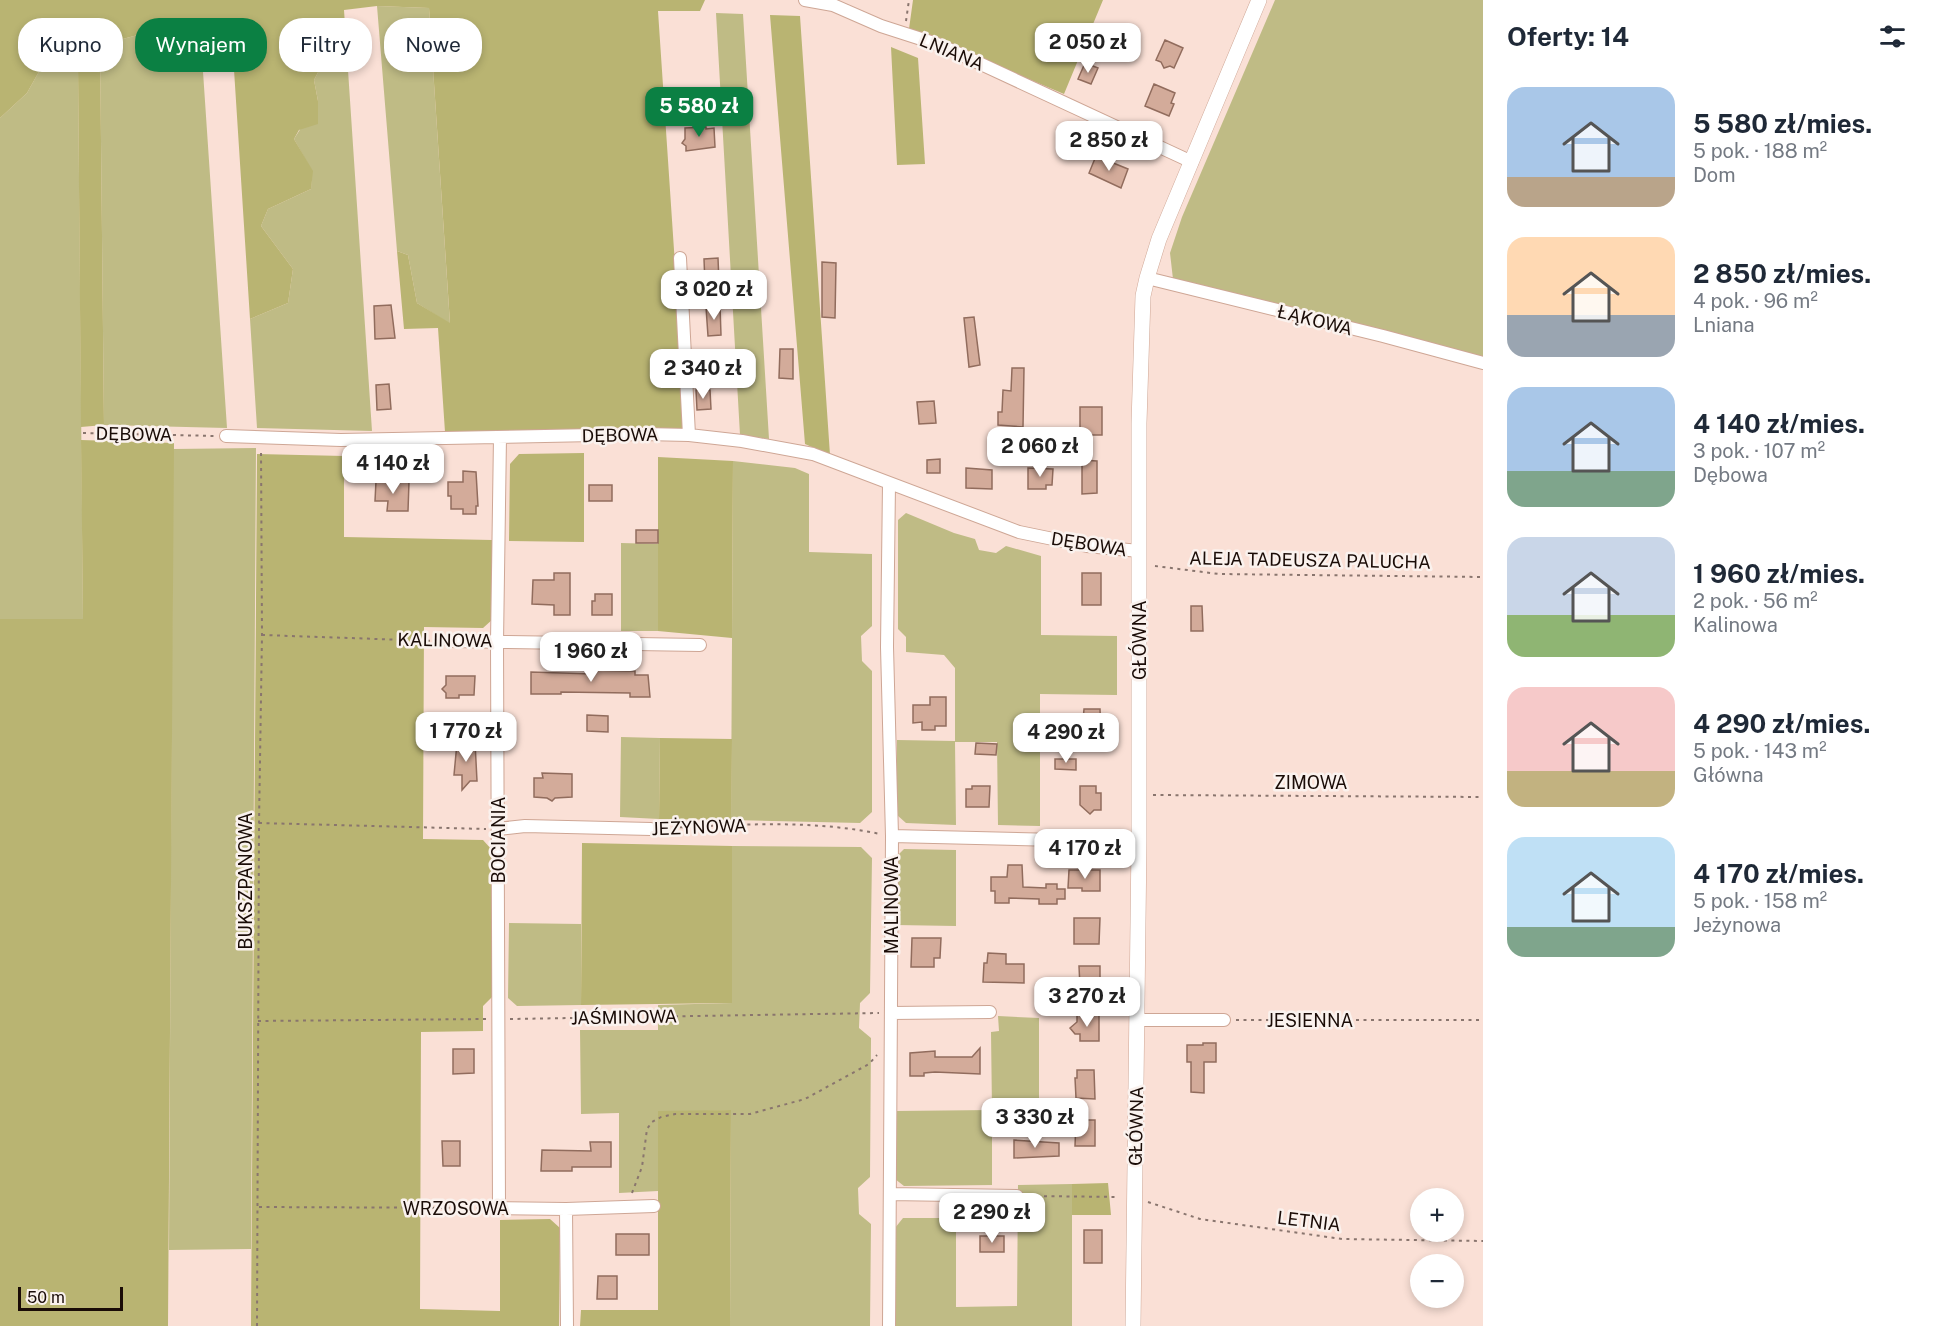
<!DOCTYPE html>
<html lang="pl">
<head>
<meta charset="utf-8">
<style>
  body { margin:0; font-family:"Public Sans",sans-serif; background:#f6f6f7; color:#1f2937; height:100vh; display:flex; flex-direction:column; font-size:22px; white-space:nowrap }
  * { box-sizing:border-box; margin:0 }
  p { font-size:20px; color:#747a83 }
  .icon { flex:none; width:33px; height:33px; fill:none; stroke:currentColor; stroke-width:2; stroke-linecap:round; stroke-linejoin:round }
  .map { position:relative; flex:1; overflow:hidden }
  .side { display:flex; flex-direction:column; background:#fff; width:450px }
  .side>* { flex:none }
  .top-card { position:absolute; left:18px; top:18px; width:570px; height:54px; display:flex; gap:12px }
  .fabs { position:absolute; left:1410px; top:1188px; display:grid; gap:12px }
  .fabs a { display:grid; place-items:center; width:54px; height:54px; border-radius:50%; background:#fff; box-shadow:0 3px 9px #0003; font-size:30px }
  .scale { position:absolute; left:18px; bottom:15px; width:105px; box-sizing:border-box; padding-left:6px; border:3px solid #1a0c07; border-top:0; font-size:16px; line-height:21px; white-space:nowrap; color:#1a0c07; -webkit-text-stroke:4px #faf2ee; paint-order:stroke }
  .price { position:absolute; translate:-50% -51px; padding:0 14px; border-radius:12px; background:#fff; color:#222; font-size:20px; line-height:39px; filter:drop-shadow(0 2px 3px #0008) }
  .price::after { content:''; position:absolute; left:50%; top:36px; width:18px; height:14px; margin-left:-9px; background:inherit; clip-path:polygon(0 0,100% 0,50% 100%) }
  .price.on { background:#0b8043; color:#fff }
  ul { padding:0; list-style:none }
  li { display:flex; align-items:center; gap:18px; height:150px; padding:0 24px }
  li span { display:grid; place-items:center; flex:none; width:168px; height:120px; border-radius:18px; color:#555 }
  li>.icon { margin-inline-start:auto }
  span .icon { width:72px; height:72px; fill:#fffc; stroke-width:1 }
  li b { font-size:26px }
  h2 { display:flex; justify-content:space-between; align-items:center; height:72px; padding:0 24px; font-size:26px }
  .chip { padding:0 21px; border-radius:24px; background:#fff; box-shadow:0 3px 9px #0003; font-size:21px; line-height:54px }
  .chip.on { background:#0b8043; color:#fff }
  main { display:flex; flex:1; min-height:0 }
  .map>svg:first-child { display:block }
  .green { fill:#bfbb85 }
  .forest { fill:#b9b472 }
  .building { fill:#d3ab9a; stroke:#916c5d; stroke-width:1.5 }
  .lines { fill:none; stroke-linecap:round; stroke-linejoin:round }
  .minor-casing { stroke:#cea695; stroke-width:14 }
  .tertiary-casing { stroke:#cea695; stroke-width:16 }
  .path { stroke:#89756e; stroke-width:2; stroke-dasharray:3 4.5; stroke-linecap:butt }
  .minor { stroke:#fff; stroke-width:12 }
  .tertiary { stroke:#fff; stroke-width:15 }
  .labels { text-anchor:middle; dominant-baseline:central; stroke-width:5; stroke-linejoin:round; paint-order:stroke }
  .street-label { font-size:18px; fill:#1a0c07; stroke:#faf2ee }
</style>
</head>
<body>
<main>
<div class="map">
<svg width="1483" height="1326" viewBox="0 0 1483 1326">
  <rect width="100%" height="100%" fill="#fae0d6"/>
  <!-- green -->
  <path class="green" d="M1275,0H1483V361L1173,279L1170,253L1182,217Z
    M377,6L429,8L450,324L417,303L408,255L397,251Z
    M716,13L743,14L769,439L740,435Z
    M200,27L227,428L104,425L100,45L153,31L175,41Z
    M346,40L372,431L257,428L250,319L288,303L293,269L261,226L268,209L311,189L312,171L294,139L318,101L314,80L327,55L328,45Z
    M78,67L83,620L0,619V118L27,93L41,68Z
    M256,448L251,1249L169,1250L173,449Z
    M733,461L795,468L809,474V552L872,554V626L861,636L862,661L872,671V812L860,823L731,820Z
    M906,513L954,533L975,539L979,550L996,553L1006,546L1041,556V635L1117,636V695L1040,694V826L998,825L997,742H955L956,825L906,823L897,815V740L955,741V668L944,655L906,652V637L898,629V520Z
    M621,543L658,544V631H621Z
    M621,737L660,738L659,819L620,817Z
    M732,846L861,847L872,858L870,993L860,1003L859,1028L871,1038L870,1177L858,1188L859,1214L871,1224L870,1326H730L731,1110L658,1113V1191L619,1193V1113L581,1114L580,1030H658V1005L732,1003Z
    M904,849L956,850V926L896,925V857Z
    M509,923L581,924V1005L517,1006L508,998Z
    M998,1016L1039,1018V1109L992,1110V1185L904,1186L895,1179L896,1111L992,1110L991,1032L999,1031Z
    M1072,1184V1326H894L895,1228L903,1218H956V1307L1017,1306L1018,1185Z"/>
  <!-- forest -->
  <path class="forest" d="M0,0H705L700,11H658L686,429L445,432L438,328L404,329L397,251L408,255L417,303L450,323L429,8L377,6L344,10L346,40L328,45L327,55L314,80L318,101V124L299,130L294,139L313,171L311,189L268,209L261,226L293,269L288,303L250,319L231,23L200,27L175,41L153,31L100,45L104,425L81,427L78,67L41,68L27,93L0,118Z
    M913,0H1103L1064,94L909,29Z
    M770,15L800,16L830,455L805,444Z
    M891,47L918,58L925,164L897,165Z
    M81,440L174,443L168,1326H0V619H83Z
    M584,453V542L509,541L510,464L519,454Z
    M257,454L344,456V537L492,540L493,619L483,628L424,627L423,839L483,840L492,850V997L483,1006V1031L421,1032L420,1309L500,1311V1220L550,1219L560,1228L559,1326H251Z
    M658,457L733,461L732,638L658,631Z
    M660,738L732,739L731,820L659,819Z
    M582,843L732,846V1003L581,1005Z
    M731,1110L730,1326H580L581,1310H658V1111Z
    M1108,1183L1111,1215H1072V1184Z"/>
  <!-- building -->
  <path class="building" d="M1165,40L1183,48L1174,68L1170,66L1164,68L1161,62L1156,60Z
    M1085,63L1098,68L1091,84L1078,79Z
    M1154,84L1175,93L1171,103L1174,104L1169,116L1145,106Z
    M706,127V129L714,128L715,147L686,151V146L682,143L685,139V128Z
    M1096,156L1128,169L1121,188L1089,173Z
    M718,258L719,283L705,284L704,259Z
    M822,262L836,263L835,318L822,317Z
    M391,305L395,338L375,339L374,306Z
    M720,306L721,335L708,336L706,307Z
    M974,317L980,365L969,367L964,318Z
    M780,349H793V379L779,378Z
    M1012,368H1024L1023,427L998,425V412H1002L1003,390L1011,391Z
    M389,384L391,409L377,410L376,385Z
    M696,390H710L711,409L697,410Z
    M934,401L936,423L919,424L917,402Z
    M1080,407H1102V435H1080Z
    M940,459V473H927V460Z
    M1082,460L1097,461V493L1082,494Z
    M966,468L992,470V489L966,488Z
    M1028,468L1053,469L1052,485H1046V489H1028Z
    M463,471L476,472L478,506H476V514H463V509H451V496H448V482H463Z
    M376,481L409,482L408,511H387L388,501H375Z
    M589,485H612V501H589Z
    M636,530H658V543H636Z
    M554,573H570V615H554V605L532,604L533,580H554Z
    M1082,573H1101V605H1082Z
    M595,594H612V615H592V601H595Z
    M1191,606H1202L1203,631H1191Z
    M592,670L635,671V675H648L650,697H630V693L561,692V694H531V672L592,674Z
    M446,676H475L474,695H459V698H446V693L442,689L446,685Z
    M930,697H946V726H935V730H922V722L913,723V705H930Z
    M1084,709H1100L1101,736L1087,738L1082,733Z
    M587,715L608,716V732L587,731Z
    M475,742L477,781H470L462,790V775H454L457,743Z
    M976,743L997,744L996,755L975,754Z
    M1055,759H1076V770L1055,769Z
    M542,773L572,774V797L555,798L552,801L547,798L534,797V778H543Z
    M972,786H990L989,807H966V789H972Z
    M1080,786H1096V793H1101V810H1094L1090,814L1080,805Z
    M1008,865H1022L1023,887L1046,888V884H1057V889H1065V899H1057V904H1039V899L1009,898V903H995V891H991V877H1007Z
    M1069,870H1100V891H1082V888H1068Z
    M1074,918H1100L1099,944H1074Z
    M912,938H941L940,958H934V967H911Z
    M988,953L1006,954V964H1024V983L983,982L984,963H987Z
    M1079,966H1100V987H1080Z
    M1077,1015H1099V1041H1080V1034H1075L1070,1028L1077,1022Z
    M1203,1043H1216V1062H1204V1093L1191,1092V1062H1187V1045H1203Z
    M980,1048V1074L935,1072L924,1073V1076H910V1053L935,1051V1057H972Z
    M453,1049H474V1073L453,1074Z
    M1077,1070H1094L1095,1099L1076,1098L1075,1078H1077Z
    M1076,1120H1095V1146H1075Z
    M1014,1140L1059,1143V1156L1014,1158Z
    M442,1141H460V1166H443Z
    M590,1142H611V1167H572V1171H541L542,1150L591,1151Z
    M1084,1230H1102V1263H1084Z
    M616,1234H649V1255H616Z
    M980,1236H1004V1252H980Z
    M598,1276H617V1299H597Z"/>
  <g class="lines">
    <!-- minor casing -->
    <g class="minor-casing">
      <path id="minor" d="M805,0L833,5L881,26L940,45L1192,162
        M680,258L689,435
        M1147,278L1383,336L1483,363
        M226,436L341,440L644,434L689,435L742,441L813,454L1019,532L1087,546L1139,551
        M500,437L497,642L499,1208L566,1209L654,1206
        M450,641L700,645
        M498,829L525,826L651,829
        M892,836L1139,842
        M891,1013L990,1012
        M1137,1020H1224
        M890,1194L1017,1196
        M566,1209L567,1326
        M889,1326L892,836L887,647L889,484"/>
    </g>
    <!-- tertiary casing -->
    <g class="tertiary-casing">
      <path id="tertiary" d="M1133,1326L1139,842V423L1143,296L1147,278L1159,239L1259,0"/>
    </g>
    <!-- path -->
    <path class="path" d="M906,21L909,0
      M83,433L215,436
      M1155,566L1219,574L1483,577
      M262,635L436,641
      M1153,795L1483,797
      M259,823L486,829
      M665,828C735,825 810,819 880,834
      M510,1019L879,1013
      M1236,1020H1483
      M258,1021L486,1019
      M632,1193L642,1167L647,1129L652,1122L661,1117L675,1114H750L805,1099L869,1064L877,1055
      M1029,1196L1119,1197
      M1148,1202L1200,1219L1342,1239L1483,1241
      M259,1207L488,1208
      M257,1326L259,823L262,635L261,449"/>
    <!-- minor -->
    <use href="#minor" class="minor"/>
    <!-- tertiary -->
    <use href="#tertiary" class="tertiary"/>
  </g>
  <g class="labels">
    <!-- street labels -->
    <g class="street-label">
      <text transform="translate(952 52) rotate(23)">LNIANA</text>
      <text transform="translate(1315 320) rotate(14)">ŁĄKOWA</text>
      <text transform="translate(134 434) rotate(1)">DĘBOWA</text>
      <text transform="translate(620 435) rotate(-1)">DĘBOWA</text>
      <text transform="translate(1089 544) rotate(9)">DĘBOWA</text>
      <text transform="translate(1310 560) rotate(1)">ALEJA TADEUSZA PALUCHA</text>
      <text transform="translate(445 640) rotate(1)">KALINOWA</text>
      <text transform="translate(1139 640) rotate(-90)">GŁÓWNA</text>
      <text x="1311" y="782">ZIMOWA</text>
      <text transform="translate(699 827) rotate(-2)">JEŻYNOWA</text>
      <text transform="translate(498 840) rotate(-90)">BOCIANIA</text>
      <text transform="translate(245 881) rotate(-90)">BUKSZPANOWA</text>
      <text transform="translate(891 905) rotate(-90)">MALINOWA</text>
      <text transform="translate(624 1017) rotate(-1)">JAŚMINOWA</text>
      <text x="1310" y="1020">JESIENNA</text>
      <text transform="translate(1136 1126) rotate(-89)">GŁÓWNA</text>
      <text x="456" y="1208">WRZOSOWA</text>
      <text transform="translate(1309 1221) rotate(7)">LETNIA</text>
    </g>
  </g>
</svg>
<div class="fabs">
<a>+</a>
<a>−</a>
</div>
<div class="scale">50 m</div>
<b class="price" style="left:1088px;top:74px">2 050 zł</b>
<b class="price on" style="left:699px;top:138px">5 580 zł</b>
<b class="price" style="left:1109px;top:172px">2 850 zł</b>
<b class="price" style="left:714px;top:321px">3 020 zł</b>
<b class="price" style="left:703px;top:400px">2 340 zł</b>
<b class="price" style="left:1040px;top:478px">2 060 zł</b>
<b class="price" style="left:393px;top:495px">4 140 zł</b>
<b class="price" style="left:591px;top:683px">1 960 zł</b>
<b class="price" style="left:466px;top:763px">1 770 zł</b>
<b class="price" style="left:1066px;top:764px">4 290 zł</b>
<b class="price" style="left:1085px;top:880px">4 170 zł</b>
<b class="price" style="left:1087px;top:1028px">3 270 zł</b>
<b class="price" style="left:1035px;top:1149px">3 330 zł</b>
<b class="price" style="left:992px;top:1244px">2 290 zł</b>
<div class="top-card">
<a class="chip">Kupno</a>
<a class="chip on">Wynajem</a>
<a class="chip">Filtry</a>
<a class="chip">Nowe</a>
</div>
</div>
<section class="side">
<h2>Oferty: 14<svg class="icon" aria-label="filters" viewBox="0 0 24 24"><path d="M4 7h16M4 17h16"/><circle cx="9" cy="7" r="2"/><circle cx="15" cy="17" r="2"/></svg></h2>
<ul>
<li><span style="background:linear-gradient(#a9c7e8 75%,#b9a48a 0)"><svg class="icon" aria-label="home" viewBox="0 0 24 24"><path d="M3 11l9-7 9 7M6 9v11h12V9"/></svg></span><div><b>5 580 zł/mies.</b><p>5 pok. · 188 m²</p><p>Dom</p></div></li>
<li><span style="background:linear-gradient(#ffd9b3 65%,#9aa5b1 0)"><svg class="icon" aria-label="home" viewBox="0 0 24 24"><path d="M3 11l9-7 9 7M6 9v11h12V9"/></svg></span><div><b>2 850 zł/mies.</b><p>4 pok. · 96 m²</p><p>Lniana</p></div></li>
<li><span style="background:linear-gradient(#a9c7e8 70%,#7fa58c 0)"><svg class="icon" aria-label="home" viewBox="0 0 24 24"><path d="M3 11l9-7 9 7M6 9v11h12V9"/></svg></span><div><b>4 140 zł/mies.</b><p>3 pok. · 107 m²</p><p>Dębowa</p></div></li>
<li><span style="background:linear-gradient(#c9d6e8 65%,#8fb573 0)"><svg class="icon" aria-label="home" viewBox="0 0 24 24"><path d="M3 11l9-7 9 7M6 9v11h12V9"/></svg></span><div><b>1 960 zł/mies.</b><p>2 pok. · 56 m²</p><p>Kalinowa</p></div></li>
<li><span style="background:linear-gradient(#f6c9c9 70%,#c2b280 0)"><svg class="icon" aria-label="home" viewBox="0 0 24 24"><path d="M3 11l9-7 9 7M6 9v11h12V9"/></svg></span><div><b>4 290 zł/mies.</b><p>5 pok. · 143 m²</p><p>Główna</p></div></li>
<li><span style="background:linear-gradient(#bfe0f5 75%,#7fa58c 0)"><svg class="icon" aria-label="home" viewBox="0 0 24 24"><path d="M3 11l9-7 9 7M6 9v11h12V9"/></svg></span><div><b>4 170 zł/mies.</b><p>5 pok. · 158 m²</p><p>Jeżynowa</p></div></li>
</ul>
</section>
</main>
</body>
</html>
